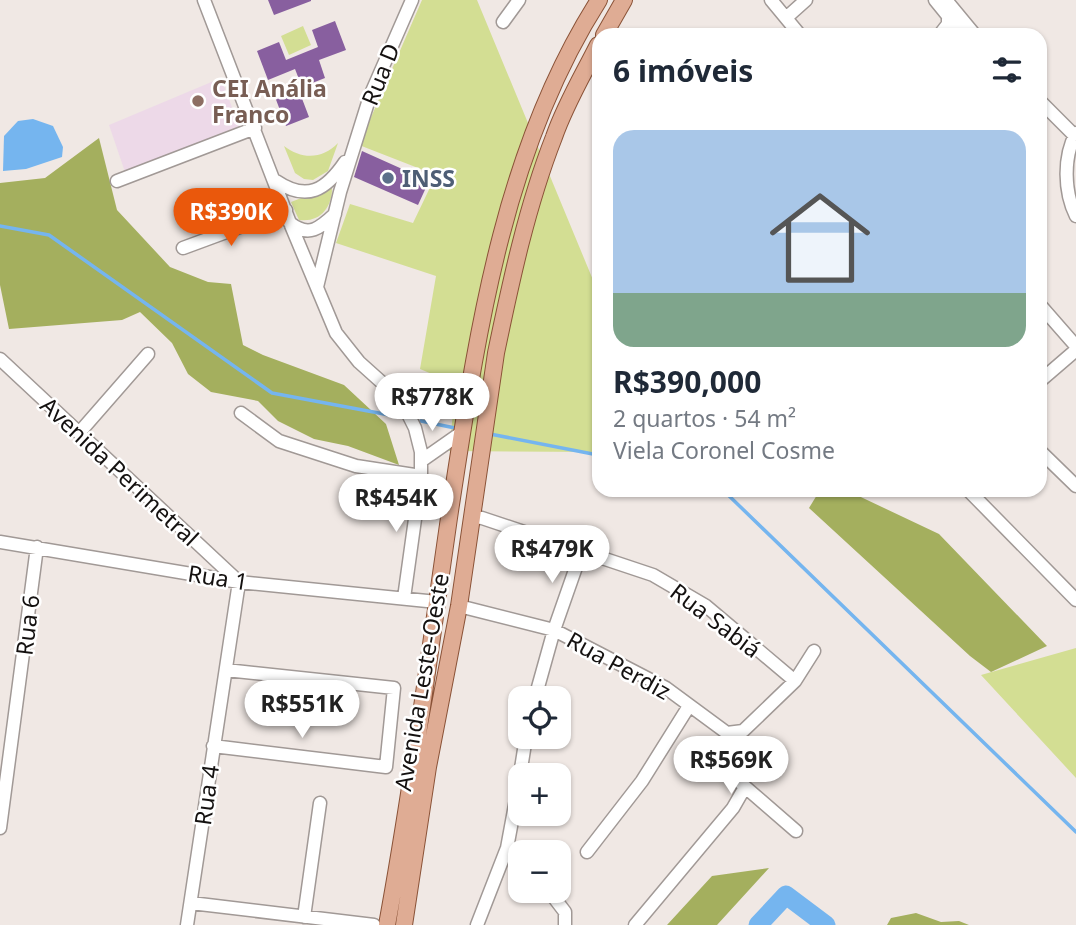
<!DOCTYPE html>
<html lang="pt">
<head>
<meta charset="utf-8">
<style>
  body { margin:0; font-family:"Noto Sans",sans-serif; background:#f6f6f7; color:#1f2937; height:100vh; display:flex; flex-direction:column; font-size:26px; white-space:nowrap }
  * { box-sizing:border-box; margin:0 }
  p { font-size:23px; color:#747a83 }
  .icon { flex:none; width:38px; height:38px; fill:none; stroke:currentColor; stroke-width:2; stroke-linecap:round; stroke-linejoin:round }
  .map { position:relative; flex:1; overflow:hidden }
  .details { position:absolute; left:592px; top:28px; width:455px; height:469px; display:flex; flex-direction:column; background:#fff; border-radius:21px; box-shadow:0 2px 5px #0004 }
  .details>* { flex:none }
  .fabs { position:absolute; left:508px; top:686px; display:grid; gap:14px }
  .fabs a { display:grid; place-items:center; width:63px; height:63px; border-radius:14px; background:#fff; box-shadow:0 2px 5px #0004; font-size:35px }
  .price { position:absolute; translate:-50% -60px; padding:0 16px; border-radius:24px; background:#fff; color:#222; font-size:23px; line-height:46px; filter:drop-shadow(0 2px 4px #0008) }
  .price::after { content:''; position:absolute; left:50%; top:42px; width:21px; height:16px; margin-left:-10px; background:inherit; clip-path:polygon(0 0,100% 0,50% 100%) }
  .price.current { background:#ea580c; color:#fff }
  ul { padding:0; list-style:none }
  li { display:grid; align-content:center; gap:14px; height:371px; padding:0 21px }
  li+li { border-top:2px solid #e0e1e3 }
  li span { display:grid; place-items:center; height:217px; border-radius:21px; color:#555 }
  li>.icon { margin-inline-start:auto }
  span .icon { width:126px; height:126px; fill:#fffc; stroke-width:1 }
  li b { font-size:30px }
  h2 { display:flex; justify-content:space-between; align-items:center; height:84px; padding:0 21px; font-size:30px }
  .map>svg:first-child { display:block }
  .education { fill:#edd9e8 }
  .green { fill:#d3de93 }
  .forest { fill:#a4af5e }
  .water { fill:#75b5ef }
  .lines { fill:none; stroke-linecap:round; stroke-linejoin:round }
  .stream { stroke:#75b5ef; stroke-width:3.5 }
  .river { stroke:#75b5ef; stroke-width:19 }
  .building { fill:#885f9f }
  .minor-casing { stroke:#a19996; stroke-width:15 }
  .major-casing { stroke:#8a5237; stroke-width:18 }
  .minor { stroke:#fff; stroke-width:12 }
  .major { stroke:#dfac94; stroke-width:16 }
  .education-dot { fill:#8d6e63; stroke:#fff; stroke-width:2.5 }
  .service-dot { fill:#5c6f8a; stroke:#fff; stroke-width:2.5 }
  .labels { text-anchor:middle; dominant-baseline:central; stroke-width:5; stroke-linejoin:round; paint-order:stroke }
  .street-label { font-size:23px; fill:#141110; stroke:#fff }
  .education-label { font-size:23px; font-weight:bold; fill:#785e54; stroke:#fff; text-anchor:start }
  .service-label { font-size:23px; font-weight:bold; fill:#4e5e75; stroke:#fff; text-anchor:start }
</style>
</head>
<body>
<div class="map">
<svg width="1076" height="925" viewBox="0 0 1076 925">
  <rect width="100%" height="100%" fill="#f0e8e4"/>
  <!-- education -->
  <path class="education" d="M221,78L239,126L125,172L109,125Z"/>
  <!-- green -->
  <path class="green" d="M422,0H477L598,292V452L449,451L456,384L420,369L436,276L336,243L350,204L413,223L436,175L359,145Z
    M303,26L311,45L289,55L281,36Z
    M338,143L328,171L313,180L304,179L295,173L284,146C302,160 323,159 338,143Z
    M332,186C333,206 321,223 299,220L291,202Z
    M1076,648V778L981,675Z"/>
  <!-- forest -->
  <path class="forest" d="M99,138L117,210L170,267L208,282L231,284L243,345L263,355L344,385L386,424L399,465L348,446L314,439L278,421L258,401L211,392L188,374L172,343L140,312L122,320L9,329L0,285V183L45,178Z
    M820,490H846L939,534L1047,646L991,672L970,656L809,508Z
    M769,868L717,925H667L712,876Z
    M916,913L941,922L959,921L969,925H887L891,918Z"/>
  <!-- water -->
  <path class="water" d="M33,119L53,126L63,147L62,157L26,169L3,171L4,136L18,121Z"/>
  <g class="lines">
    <!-- stream -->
    <path class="stream" d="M0,226L49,235L272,393L400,417
      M421,421L455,428
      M490,434L598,455
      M723,490L1076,832"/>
    <!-- river -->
    <path class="river" d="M758,925L786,895L826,925"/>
  </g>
  <!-- building -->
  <path class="building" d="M268,0H311V1L274,15Z
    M335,21L346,50L319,60L325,78L302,87L295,69L268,80L257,51L279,42L286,60L318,47L312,30Z
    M298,88L309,117L286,126L275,97Z
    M362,151L429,181L418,205L354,177Z"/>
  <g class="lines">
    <!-- minor casing -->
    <g class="minor-casing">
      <path id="minor" d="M204,0L290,223L336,333L359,362L388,388L406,410L415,428L421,452V476L404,598
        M771,0L800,35
        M935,0L948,16V24L941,33
        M946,0L975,35
        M787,17L806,0
        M949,19L962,35
        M503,22L519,0
        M1040,101L1074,135
        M1076,133C1063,157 1064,192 1076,216
        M117,181L255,128
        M276,181C307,202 326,190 345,162
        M290,223C309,238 320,228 335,214
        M183,248L286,210
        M317,287L340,192L370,96L412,0
        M1040,305L1076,346
        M0,359L239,582L187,925
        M1040,381L1076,350
        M241,413L279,441L356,466L421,476
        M79,433L148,354
        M1040,451L1076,486
        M421,461L461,433
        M968,490L1076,600
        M472,517L482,518L653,575L706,606L795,681
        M0,542L239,582L437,602
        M459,606L554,630L666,688L727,733
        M535,698L554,630L582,550
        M727,733V763L736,779L796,831
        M727,733L743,731L795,681L814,651
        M213,746L386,767L394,688L226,670
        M520,775L526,737
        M0,828L37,547
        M507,848L520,859
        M587,852L642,781L689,706
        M549,891L565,912V925
        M191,903L374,925
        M304,917L320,803
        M477,925L507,848L520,778
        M635,925L733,808L745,787"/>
    </g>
    <!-- major casing -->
    <g class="major-casing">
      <path id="major" d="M604,35L624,0
        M387,925C412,788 430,649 450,511C477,336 502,152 599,0
        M404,925L428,767L459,606L496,353C511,281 527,206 554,137C565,105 583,75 598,45"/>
    </g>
    <!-- minor -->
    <use href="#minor" class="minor"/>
    <!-- major -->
    <use href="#major" class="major"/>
  </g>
  <!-- markers -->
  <circle class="education-dot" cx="198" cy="101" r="7"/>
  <circle class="service-dot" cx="388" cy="178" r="7"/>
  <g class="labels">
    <!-- street labels -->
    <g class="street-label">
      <text transform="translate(380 74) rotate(-68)">Rua D</text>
      <text transform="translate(120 471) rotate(43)">Avenida Perimetral</text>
      <text transform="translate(218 577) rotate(9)">Rua 1</text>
      <text transform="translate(716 620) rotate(37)">Rua Sabiá</text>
      <text transform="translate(27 625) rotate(-83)">Rua 6</text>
      <text transform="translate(619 665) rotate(29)">Rua Perdiz</text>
      <text transform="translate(421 682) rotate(-80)">Avenida Leste-Oeste</text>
      <text transform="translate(206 795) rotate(-82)">Rua 4</text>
    </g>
    <!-- education labels -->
    <g class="education-label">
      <text x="212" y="88">CEI Anália<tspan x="212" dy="26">Franco</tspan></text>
    </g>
    <!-- service labels -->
    <g class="service-label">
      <text x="402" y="178">INSS</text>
    </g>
  </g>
</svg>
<div class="fabs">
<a><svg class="icon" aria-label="locate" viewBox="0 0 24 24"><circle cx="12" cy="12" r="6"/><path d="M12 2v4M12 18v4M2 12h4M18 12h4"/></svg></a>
<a>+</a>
<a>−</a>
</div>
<b class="price current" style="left:231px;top:248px">R$390K</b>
<b class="price" style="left:432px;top:433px">R$778K</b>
<b class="price" style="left:396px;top:534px">R$454K</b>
<b class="price" style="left:552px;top:585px">R$479K</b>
<b class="price" style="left:302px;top:740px">R$551K</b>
<b class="price" style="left:731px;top:796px">R$569K</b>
<section class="details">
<h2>6 imóveis<svg class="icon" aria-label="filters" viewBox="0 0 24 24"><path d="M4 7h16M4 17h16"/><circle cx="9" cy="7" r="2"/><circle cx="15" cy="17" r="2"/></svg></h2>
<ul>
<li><span style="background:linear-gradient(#a9c7e8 75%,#7fa58c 0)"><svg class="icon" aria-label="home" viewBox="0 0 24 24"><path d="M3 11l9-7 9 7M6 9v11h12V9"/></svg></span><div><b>R$390,000</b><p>2 quartos · 54 m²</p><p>Viela Coronel Cosme</p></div></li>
</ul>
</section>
</div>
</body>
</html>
